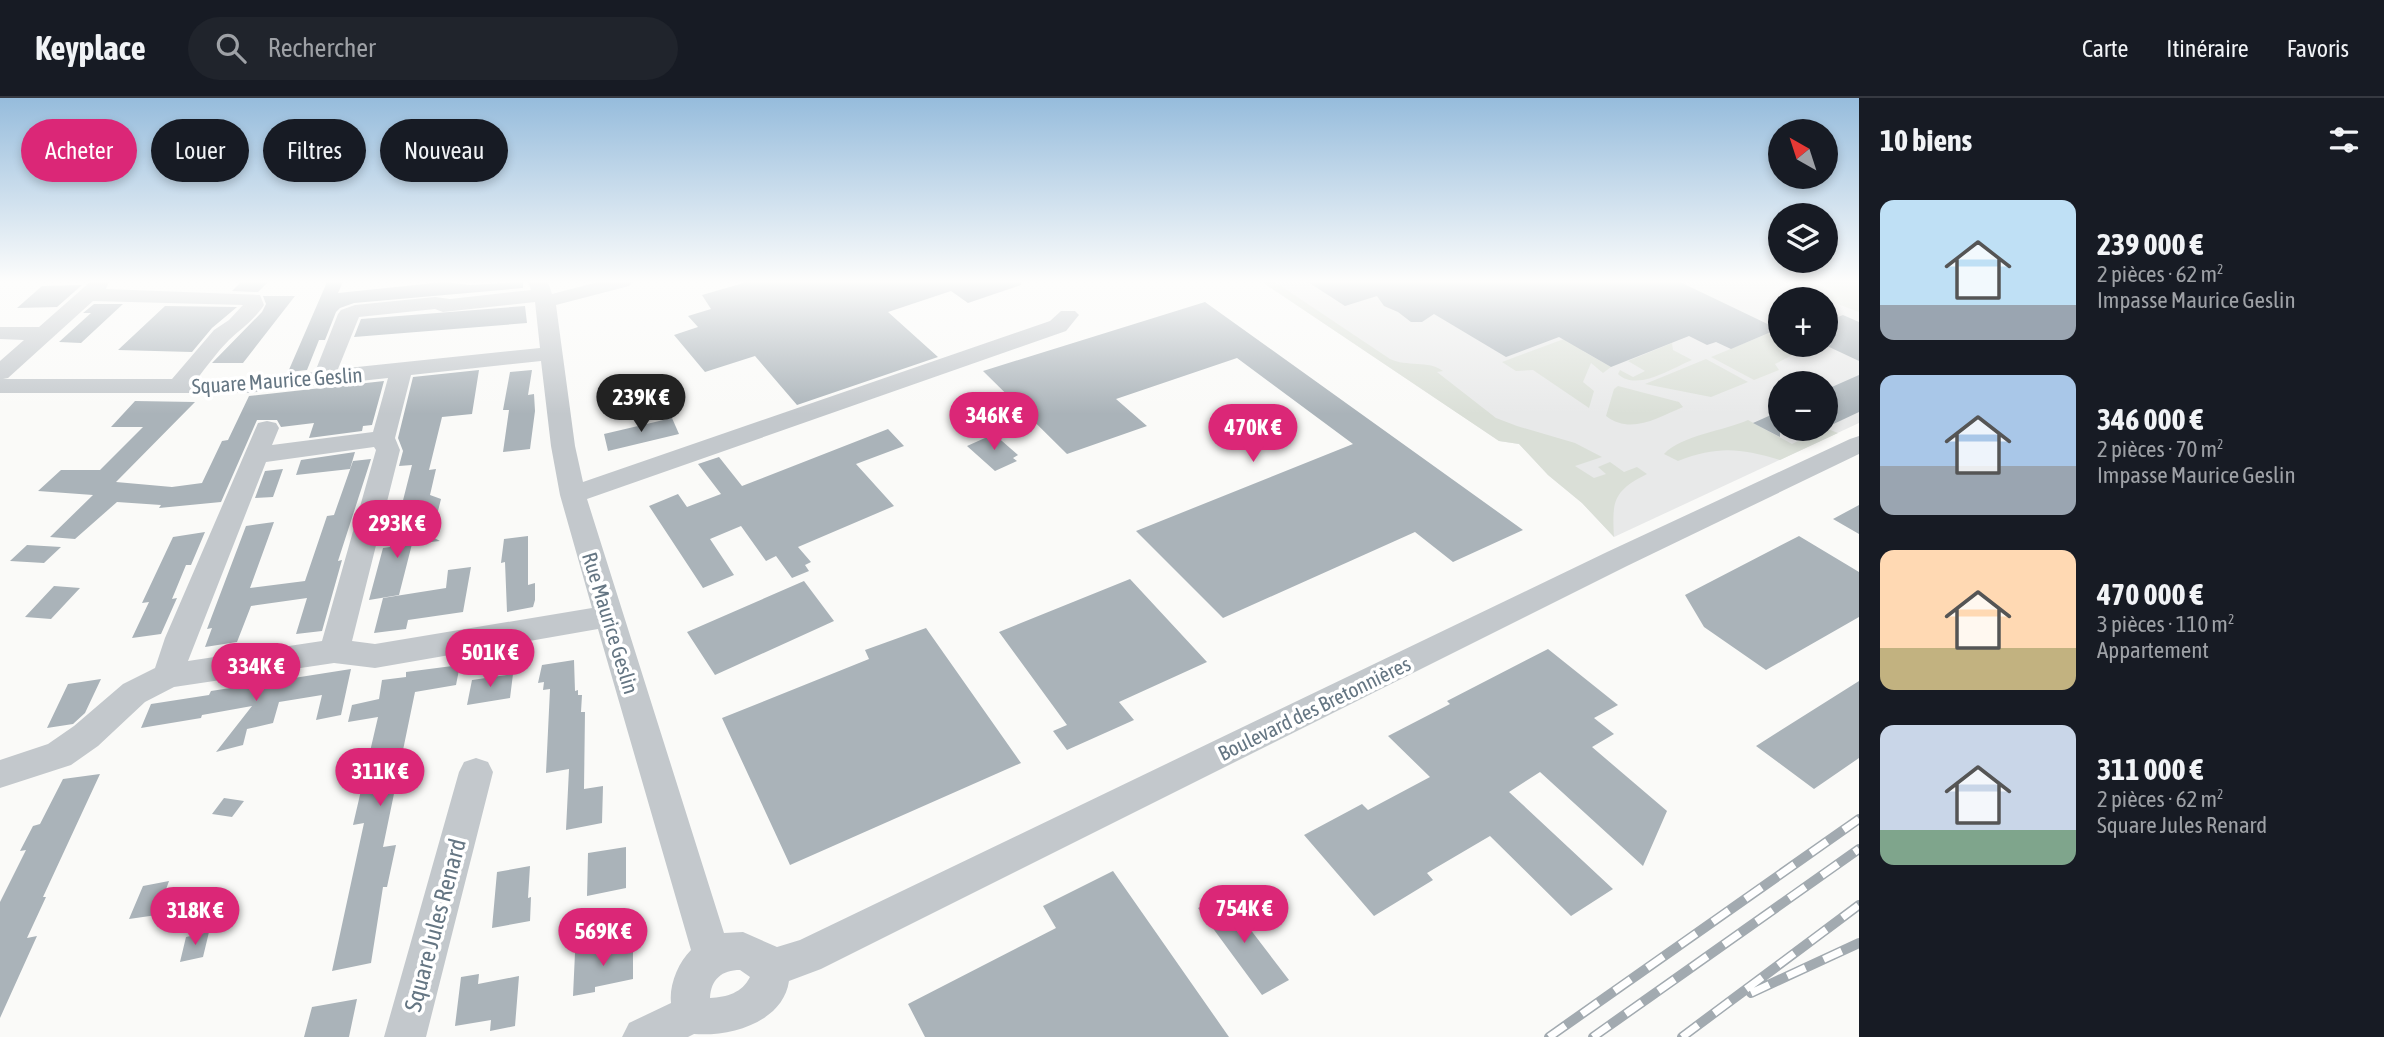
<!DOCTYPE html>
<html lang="fr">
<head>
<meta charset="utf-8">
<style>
  body { margin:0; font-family:"Asap Condensed",sans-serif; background:#20242c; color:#f1f3f6; height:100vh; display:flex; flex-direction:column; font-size:26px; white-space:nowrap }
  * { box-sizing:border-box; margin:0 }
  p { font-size:23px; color:#9ea1a6 }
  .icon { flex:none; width:38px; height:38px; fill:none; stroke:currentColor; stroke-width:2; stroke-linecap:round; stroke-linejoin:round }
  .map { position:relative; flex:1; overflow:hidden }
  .side { display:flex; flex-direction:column; background:#171b24; width:525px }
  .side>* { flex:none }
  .top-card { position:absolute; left:21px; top:21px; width:665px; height:63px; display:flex; gap:14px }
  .needle { width:46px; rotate:321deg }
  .fabs { position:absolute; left:1768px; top:21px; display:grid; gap:14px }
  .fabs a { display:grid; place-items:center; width:70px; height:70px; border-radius:50%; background:#171b24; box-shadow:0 4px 10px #0003; font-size:35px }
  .price { position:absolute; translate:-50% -60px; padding:0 16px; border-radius:24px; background:#db2777; color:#fff; font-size:23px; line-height:46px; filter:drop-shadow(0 2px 4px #0008) }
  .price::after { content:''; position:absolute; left:50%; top:42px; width:21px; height:16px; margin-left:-10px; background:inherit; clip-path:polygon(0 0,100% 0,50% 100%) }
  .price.selected { background:#222; color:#fff }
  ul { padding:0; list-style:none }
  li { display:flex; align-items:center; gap:21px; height:175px; padding:0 21px }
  li span { display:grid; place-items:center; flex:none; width:196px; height:140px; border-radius:14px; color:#555 }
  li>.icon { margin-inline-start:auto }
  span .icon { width:84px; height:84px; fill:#fffc; stroke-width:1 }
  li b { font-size:30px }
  h2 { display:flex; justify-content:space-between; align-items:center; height:84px; padding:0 21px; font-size:30px }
  .tag { padding:0 24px; border-radius:32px; background:#171b24; box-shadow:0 4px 10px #0003; font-size:24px; line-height:63px }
  .tag.selected { background:#db2777; color:#fff }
  header { display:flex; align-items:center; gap:42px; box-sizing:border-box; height:98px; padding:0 35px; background:#171b24; border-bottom:2px solid #363941 }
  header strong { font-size:33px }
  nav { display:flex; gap:38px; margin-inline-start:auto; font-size:24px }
  .search { width:490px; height:63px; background:#20242c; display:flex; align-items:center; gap:18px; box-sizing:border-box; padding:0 24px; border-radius:38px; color:#9ea1a6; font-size:26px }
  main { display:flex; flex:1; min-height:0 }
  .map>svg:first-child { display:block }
  .built { fill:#e8e9e9; fill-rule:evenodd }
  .green { fill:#dadfd7 }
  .building { fill:#aab3b9 }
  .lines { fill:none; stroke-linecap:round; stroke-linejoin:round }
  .minor { fill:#c3c8cc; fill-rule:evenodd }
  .rail-casing { stroke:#a2aab0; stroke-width:10 }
  .rail { stroke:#fff; stroke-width:7; stroke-dasharray:20; stroke-linecap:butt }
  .labels { text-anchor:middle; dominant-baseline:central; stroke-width:7; stroke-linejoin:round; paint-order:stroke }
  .street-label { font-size:21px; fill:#657683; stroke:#fff }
  .near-street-label { font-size:24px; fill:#657683; stroke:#fff }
</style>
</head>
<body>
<header>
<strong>Keyplace</strong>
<div class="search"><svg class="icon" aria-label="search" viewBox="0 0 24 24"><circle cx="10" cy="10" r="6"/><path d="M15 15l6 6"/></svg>Rechercher</div>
<nav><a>Carte</a><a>Itinéraire</a><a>Favoris</a></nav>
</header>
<main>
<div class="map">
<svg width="1859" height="939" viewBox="0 0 1859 939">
  <rect width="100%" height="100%" fill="#fafaf8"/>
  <!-- built -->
  <path class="built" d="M1262,184H1859V325L1614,439L1582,405L1548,377L1519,346L1499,343ZM1780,201H1825V247H1780ZM1780,285H1825V331H1780Z"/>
  <!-- green -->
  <path class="green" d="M1262,184H1275L1390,261C1406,269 1429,262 1443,273L1437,274L1496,320L1517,328L1575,345L1602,359L1575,368L1594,380L1606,376L1598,369L1610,364L1624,374L1637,369L1647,376C1613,393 1612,403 1614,439L1582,405L1548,377L1519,346L1499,343Z
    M1806,184H1859V214L1822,200Z
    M1626,218L1583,253L1611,269L1603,275L1591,265L1583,284L1594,293L1589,310L1533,272L1516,273L1502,264Z
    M1774,233L1780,236V247H1797L1798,254L1775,266L1779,272L1754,282L1711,259Z
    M1672,245L1673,252L1692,262C1672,270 1637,294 1618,276L1620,272L1633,279L1645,273L1628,263Z
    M1706,261L1748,284L1711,299L1645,286Z
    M1618,288L1679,304L1683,309C1657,320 1631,337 1606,318L1614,291Z
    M1748,322L1792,346L1825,330L1838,335L1780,362C1739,350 1718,348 1678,363L1664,356C1682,337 1724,333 1748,322Z"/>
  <!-- building -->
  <path class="building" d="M241,184H268L258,194L232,193Z
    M327,184H343L338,195L444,184L470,187L523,184V190L354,205L340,210L336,214L325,242H319L307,272L288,274Z
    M747,184H1021V187L968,205L951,193L888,214L938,259L797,307L755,258L705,274L674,237L698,229L688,218L711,211L702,197Z
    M1308,184H1680L1778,231L1731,251L1716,244L1707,247L1689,238L1611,269L1559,239L1506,259L1434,216L1422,224H1411L1398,214L1384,208L1377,198L1345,208Z
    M82,187L57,209L17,210L42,188Z
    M263,198H295L243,265H212L262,214L266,206Z
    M1205,204L1484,404L1523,432L1453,464L1415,434L1223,520L1136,433L1353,346L1237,260L1116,301L1147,328L1067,356L983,273Z
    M94,206H123L81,245L59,244L91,215H83Z
    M165,208L237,209L212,230L192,254L118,252Z
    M525,208L527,225L354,239L361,221Z
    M1843,217L1859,224V263L1825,247V224Z
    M479,272L472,316L442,319L429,372L436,371L430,397L441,401L438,413L399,418L412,367L399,368L403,353L398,340L413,279Z
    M532,272L528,297L534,296L535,313L530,351L503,354L509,312H503L510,274Z
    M1859,277V314L1825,330V292Z
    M384,283L372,327L363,328L362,333L309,340L314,325L281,329L277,322H257L221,404L159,410L161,407L117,404L75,441L50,439L93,397L38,393L61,372H100L143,329H111L135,303L195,304L116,384L172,389L202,385L222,343L228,342L249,298Z
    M1780,313V339L1753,325Z
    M672,320L679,336L608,353L604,336Z
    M888,331L904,348L856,366L894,408L798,449L811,464L805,467L809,473L792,480L776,458L766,463L741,428L710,441L734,477L703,490L649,408L678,396L687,409L721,396L698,366L719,359L742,388Z
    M994,336L1018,357L1013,360L1017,363L995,373L967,348Z
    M355,354L350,371L296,377L301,362Z
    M371,361L338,463L342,462L322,533L296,536L307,500L251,508L237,544L205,549L212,530L207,531L246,428L274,424L250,490L305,483L327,418L334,417L353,363Z
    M283,371L273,399L255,400L265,373Z
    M1859,407V436L1833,421Z
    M398,421L440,443L412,446L399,497L369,502L383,450L390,449Z
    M205,434L191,467H186L172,501L177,500L161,536L132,540L149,504L142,505L173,439Z
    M528,438V487L535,485V502L533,509L507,514L505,464L501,465L504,441Z
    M1799,438L1859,474V519L1766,572L1704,529L1685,497Z
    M27,447L61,449L44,465L10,463Z
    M471,469L463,514L408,522L406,531L374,535L383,500L446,490L448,472Z
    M1130,481L1207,564L1119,604L1134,622L1067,652L1053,633L1067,627L999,534Z
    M804,483L834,523L715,577L687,534Z
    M54,488L80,490L51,521L25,519Z
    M926,530L1021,665L790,767L722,620L869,561L865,552Z
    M1548,551L1618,607L1594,620L1614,636L1592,649L1667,713L1643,768L1540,674L1509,694L1613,791L1571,818L1490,738L1427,775L1433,782L1374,818L1304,737L1362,706L1368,712L1430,679L1388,638L1450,606L1447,603Z
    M574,562L575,593L578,592V597H582L581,614H585L584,691L603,688L602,725L566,732L569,671L546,675L550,591L543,592L544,584L538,585L542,567Z
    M460,567L456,587L415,594L383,749L396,747L387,789H383L371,865L332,873L364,725L353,727L378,619L348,624L352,607L379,601L382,582L406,579V574Z
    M351,571L341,617L316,622L322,597L279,604L273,625L247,631L243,647L216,654L252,608L202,617L201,620L141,630L151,606L209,597L211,593Z
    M513,576L510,600L467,607L472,582Z
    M101,581L85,615L73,626L47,630L68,586Z
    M1859,583V660L1814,691L1756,648Z
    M100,676L43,799H46L27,840L37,838L0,920V804L26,752L20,753L33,728L40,726L63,681Z
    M224,700L244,703L232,719L212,716Z
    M626,749V790L587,798L588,755Z
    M530,768L528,800L531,799L530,823L492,830L497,774Z
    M1113,773L1229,939H925L908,906L1056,830L1043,808Z
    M169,783L157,817L129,821L143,788Z
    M1224,797L1289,882L1262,897L1198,810Z
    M209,834L203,859L180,864L186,839Z
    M633,844V881L595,889V894L573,898L575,855Z
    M479,876L478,886L519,878L515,928L490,933L491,922L455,928L461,879Z
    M357,901L349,939H304L312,909Z"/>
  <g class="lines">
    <!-- minor -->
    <path class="minor" d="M90,184H109L106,191L260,197L264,207C254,222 242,230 229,242C217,254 207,268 197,281H248L315,274L338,216L341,212L355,207L435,199L450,201L531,192L528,184H548L552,196L598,184H632L629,188L556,207L575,348L583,384L1050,223L1061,213H1075L1079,217L1066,233L587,401L724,835L743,834L777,849L800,842L1607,454L1850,341L1859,338V356L1627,468L821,871L789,883C783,924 731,939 694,936L688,939H622L629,925L671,905C669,887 678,865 691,852L598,531L375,570L334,565L174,589L145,604L98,648L71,667L0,690V662L48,646L74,628L123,586L155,570L165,540L258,325L267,323L276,325L279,330L272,347L373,334L388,280L248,295H0V263L24,242L0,241V229H39ZM93,203L243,207L229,222L214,232L172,281H3L8,280ZM535,204L540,250L338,271L359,219L435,211L443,214ZM541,263L551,348L560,397L592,510L375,546L352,543L400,352L395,340L411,277ZM374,349L376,352L322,543L188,563L266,364ZM740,872L750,879C742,895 727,899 710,900C711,881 722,872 740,872Z
      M476,660L488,664L493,674L426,939H384L459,674L464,664Z"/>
    <!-- rail casing -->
    <g class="rail-casing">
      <path id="rail" d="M1751,895L1859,845
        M1549,939L1859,721
        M1593,939L1859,751
        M1682,939L1859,807"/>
    </g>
    <!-- rail -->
    <use href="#rail" class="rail"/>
  </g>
  <!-- sky -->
  <linearGradient id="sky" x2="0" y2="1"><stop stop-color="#96bcdc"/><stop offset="0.58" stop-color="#fdfdfc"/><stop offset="1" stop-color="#fdfdfc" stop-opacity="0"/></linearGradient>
  <rect width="1859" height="316" fill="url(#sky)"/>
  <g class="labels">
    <!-- street labels -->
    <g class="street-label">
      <text transform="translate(277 282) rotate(-4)">Square Maurice Geslin</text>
      <text transform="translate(611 525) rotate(73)">Rue Maurice Geslin</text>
      <text transform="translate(1314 610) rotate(-26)">Boulevard des Bretonnières</text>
    </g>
    <!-- near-street labels -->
    <g class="near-street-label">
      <text transform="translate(435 827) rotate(-75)">Square Jules Renard</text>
    </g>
  </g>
</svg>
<div class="fabs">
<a><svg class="needle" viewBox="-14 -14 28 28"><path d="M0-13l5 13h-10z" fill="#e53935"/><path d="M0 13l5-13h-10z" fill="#9ea1a6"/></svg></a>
<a><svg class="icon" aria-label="layers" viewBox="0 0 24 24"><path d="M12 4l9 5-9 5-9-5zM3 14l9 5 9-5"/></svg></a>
<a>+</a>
<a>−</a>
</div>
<b class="price selected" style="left:641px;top:336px">239K €</b>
<b class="price" style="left:994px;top:354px">346K €</b>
<b class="price" style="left:1253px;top:366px">470K €</b>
<b class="price" style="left:397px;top:462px">293K €</b>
<b class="price" style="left:490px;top:591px">501K €</b>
<b class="price" style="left:256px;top:605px">334K €</b>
<b class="price" style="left:380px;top:710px">311K €</b>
<b class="price" style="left:1244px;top:847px">754K €</b>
<b class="price" style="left:195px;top:849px">318K €</b>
<b class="price" style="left:603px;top:870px">569K €</b>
<div class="top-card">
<a class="tag selected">Acheter</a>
<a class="tag">Louer</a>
<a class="tag">Filtres</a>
<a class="tag">Nouveau</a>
</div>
</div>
<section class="side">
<h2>10 biens<svg class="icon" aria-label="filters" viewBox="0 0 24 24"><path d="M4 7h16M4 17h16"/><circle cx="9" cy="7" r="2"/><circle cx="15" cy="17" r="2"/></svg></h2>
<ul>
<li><span style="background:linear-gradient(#bfe0f5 75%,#9aa5b1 0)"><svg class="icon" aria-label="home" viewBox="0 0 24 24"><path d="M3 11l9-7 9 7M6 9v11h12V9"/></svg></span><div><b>239 000 €</b><p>2 pièces · 62 m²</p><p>Impasse Maurice Geslin</p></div></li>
<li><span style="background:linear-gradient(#a9c7e8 65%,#9aa5b1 0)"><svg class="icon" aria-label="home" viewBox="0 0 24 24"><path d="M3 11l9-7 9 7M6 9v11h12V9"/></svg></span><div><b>346 000 €</b><p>2 pièces · 70 m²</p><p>Impasse Maurice Geslin</p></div></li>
<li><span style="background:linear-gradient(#ffd9b3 70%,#c2b280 0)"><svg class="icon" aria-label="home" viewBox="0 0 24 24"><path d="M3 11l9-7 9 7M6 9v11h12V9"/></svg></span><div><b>470 000 €</b><p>3 pièces · 110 m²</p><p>Appartement</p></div></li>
<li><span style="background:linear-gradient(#c9d6e8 75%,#7fa58c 0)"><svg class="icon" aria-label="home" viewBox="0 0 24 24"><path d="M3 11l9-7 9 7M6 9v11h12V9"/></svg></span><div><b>311 000 €</b><p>2 pièces · 62 m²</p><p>Square Jules Renard</p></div></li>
</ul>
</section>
</main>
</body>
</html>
